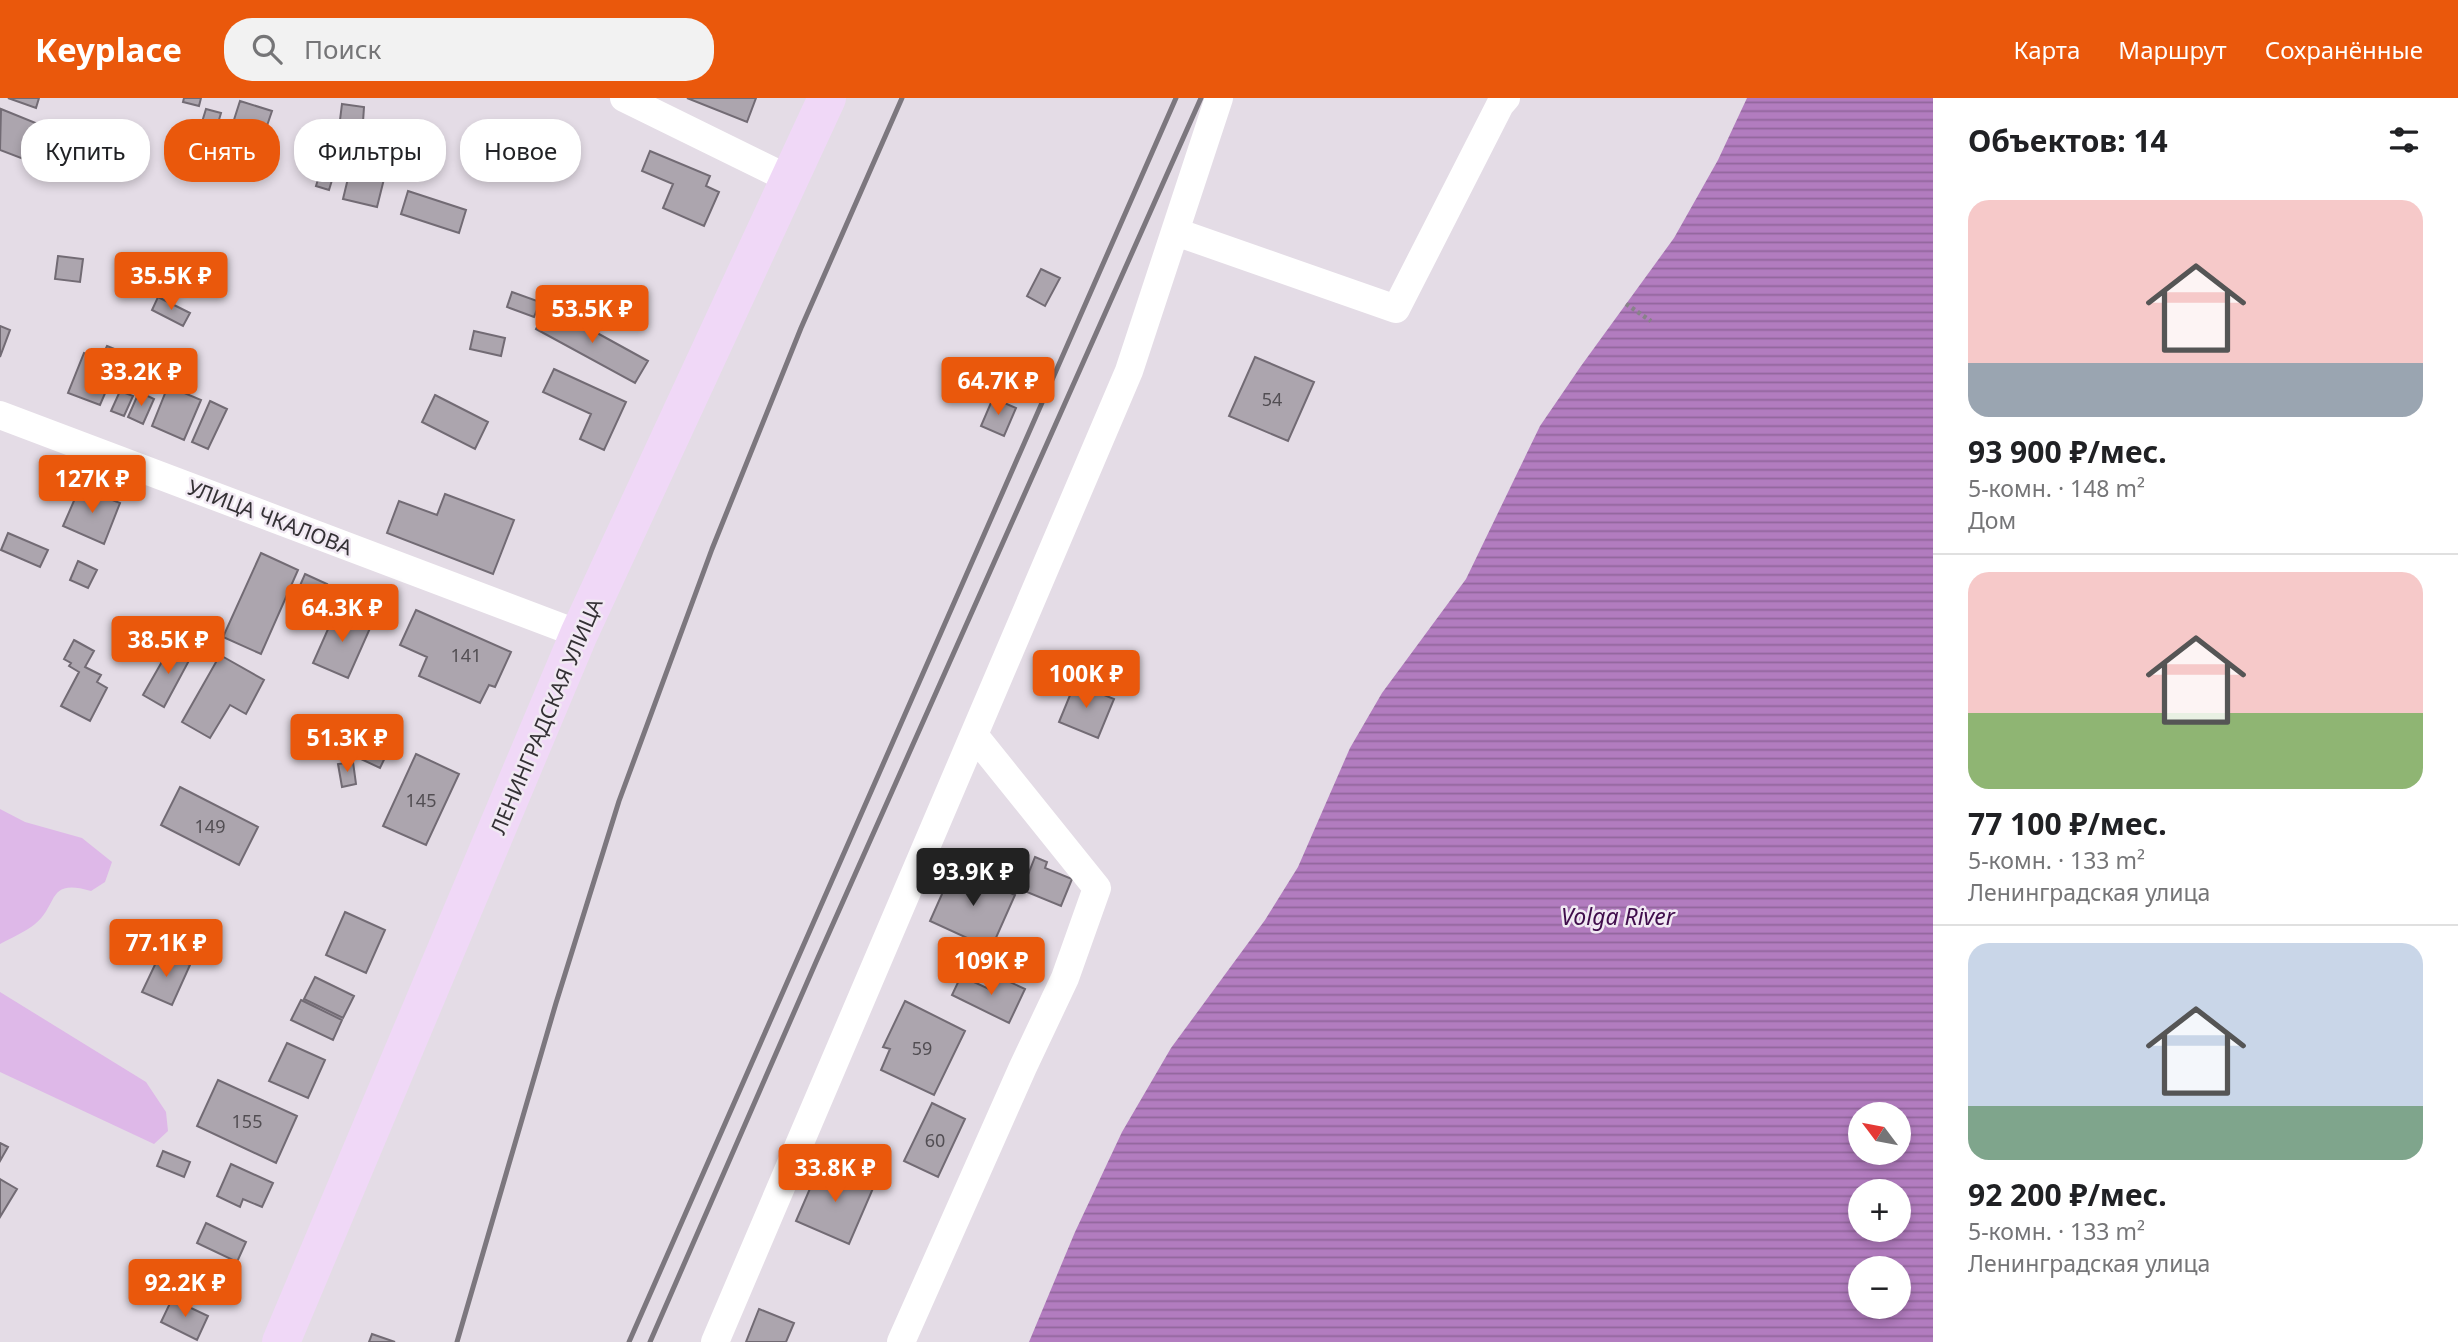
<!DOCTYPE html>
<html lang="ru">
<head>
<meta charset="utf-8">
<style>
  body { margin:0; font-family:"Noto Sans",sans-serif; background:#f2f2f2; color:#202124; height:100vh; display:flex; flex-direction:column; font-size:26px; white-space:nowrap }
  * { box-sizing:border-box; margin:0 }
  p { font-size:23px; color:#757577 }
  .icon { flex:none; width:38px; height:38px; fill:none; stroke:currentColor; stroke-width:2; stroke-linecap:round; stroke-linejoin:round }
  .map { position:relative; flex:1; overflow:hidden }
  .drawer { display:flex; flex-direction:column; background:#fff; width:525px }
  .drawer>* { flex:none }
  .top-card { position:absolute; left:21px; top:21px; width:665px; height:63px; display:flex; gap:14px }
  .needle { width:46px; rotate:302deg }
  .fabs { position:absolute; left:1848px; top:1004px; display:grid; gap:14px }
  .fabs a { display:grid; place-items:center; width:63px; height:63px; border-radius:50%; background:#fff; box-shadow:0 4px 10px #0003; font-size:35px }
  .price { position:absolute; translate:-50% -60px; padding:0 16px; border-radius:7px; background:#ea580c; color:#fff; font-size:23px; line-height:46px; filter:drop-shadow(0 2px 4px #0008) }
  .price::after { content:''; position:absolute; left:50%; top:42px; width:21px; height:16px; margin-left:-10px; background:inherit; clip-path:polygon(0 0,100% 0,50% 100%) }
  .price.active { background:#222; color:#fff }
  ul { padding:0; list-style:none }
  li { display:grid; align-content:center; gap:14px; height:371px; padding:0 35px }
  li+li { border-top:2px solid #e0e0e0 }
  li span { display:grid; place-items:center; height:217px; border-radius:21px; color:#555 }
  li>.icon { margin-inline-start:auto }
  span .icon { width:126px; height:126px; fill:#fffc; stroke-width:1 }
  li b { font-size:30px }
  h2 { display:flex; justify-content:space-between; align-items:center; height:84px; padding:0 35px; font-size:30px }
  .pill { padding:0 24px; border-radius:28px; background:#fff; box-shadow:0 4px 10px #0003; font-size:24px; line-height:63px }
  .pill.active { background:#ea580c; color:#fff }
  header { display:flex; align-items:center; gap:42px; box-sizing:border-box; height:98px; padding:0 35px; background:#ea580c; color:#fff }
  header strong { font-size:33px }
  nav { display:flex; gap:38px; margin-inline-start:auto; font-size:24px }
  .search { width:490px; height:63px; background:#f2f2f2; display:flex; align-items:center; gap:18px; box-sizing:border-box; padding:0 24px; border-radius:28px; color:#757577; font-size:26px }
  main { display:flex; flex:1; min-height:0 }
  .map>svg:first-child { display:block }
  .grass { fill:#deb8e8 }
  .water { fill:url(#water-rules); fill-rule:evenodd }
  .building { fill:#aca5ae; stroke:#726b74; stroke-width:2 }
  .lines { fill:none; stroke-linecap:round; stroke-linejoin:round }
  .path { stroke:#888289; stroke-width:4.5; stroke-dasharray:3.5 3.5; stroke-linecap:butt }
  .minor { stroke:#fff; stroke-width:28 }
  .secondary { stroke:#f0d8f7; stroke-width:38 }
  .rail { stroke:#7c777e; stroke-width:5 }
  .labels { text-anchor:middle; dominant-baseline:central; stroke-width:5; stroke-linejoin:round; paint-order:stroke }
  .number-label { font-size:18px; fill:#524e53 }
  .street-label { font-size:21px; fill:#343135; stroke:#f1e9f3 }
  .water-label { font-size:23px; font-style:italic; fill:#400d4c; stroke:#f1e9f3 }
</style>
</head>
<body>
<header>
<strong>Keyplace</strong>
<div class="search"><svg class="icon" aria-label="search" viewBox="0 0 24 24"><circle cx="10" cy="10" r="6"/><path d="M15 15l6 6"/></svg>Поиск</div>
<nav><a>Карта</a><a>Маршрут</a><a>Сохранённые</a></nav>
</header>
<main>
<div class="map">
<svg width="1933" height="1244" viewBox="0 0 1933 1244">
  <defs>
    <pattern id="water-rules" width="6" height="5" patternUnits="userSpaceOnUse" patternTransform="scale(1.75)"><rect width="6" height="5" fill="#b27cbf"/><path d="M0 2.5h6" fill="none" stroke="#92669c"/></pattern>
  </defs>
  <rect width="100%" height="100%" fill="#e4dce6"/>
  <!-- grass -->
  <path class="grass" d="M0,711L25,724L82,740L112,764L105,784L91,793C46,780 59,807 35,826C25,834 11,840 0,846Z
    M0,894L146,984L166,1014L168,1033L154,1046L0,974Z"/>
  <!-- water -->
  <path class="water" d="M1747,0H1933V1244H1029L1075,1134L1122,1034L1171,950L1265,822L1298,769L1350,650L1382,595L1466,481L1540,328L1581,268L1674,140L1718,62ZM1860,1017H1899V1055H1860ZM1860,1094H1899V1132H1860ZM1860,1171H1899V1209H1860Z"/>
  <!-- building -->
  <path class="building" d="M8,0H39L36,10Z
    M184,0H201L199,8L183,4Z
    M687,0H756L747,24Z
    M240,3L272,13L255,63L224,53Z
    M342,6L364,9L363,24L340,22Z
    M1,11L48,30L34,65L0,52Z
    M206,11L221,15L213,42L198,37Z
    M349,41L369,43L368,57L348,55Z
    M650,53L710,78L706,88L719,94L704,128L663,110L673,86L642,73Z
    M323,65L336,69L329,92L316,88Z
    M350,72L384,81L377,109L343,101Z
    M408,93L466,112L459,135L401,116Z
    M58,158L83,161L80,184L55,181Z
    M1041,171L1060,180L1045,208L1027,198Z
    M512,194L540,204L534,219L507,209Z
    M158,199L190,215L183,228L152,212Z
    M548,208L648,263L635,285L536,231Z
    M0,228L10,232L0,259Z
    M474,233L505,240L501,258L470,251Z
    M107,248L127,256L122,270L127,272L119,290L109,286L100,307L68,295L84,255L101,261Z
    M1255,259L1314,284L1288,343L1229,318Z
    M554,271L626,304L604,352L580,341L591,316L543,294Z
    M168,288L201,302L184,342L152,328Z
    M120,293L133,298L124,318L111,313Z
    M139,294L154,301L143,326L128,319Z
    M435,297L488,324L475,351L422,324Z
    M993,300L1016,310L1004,338L981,328Z
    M210,303L227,311L208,351L192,344Z
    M80,389L120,405L104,446L63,428Z
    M445,396L514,422L493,476L387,435L399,403L437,417Z
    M8,435L48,452L40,469L1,452Z
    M261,455L298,472L261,556L223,539Z
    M78,463L97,472L88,490L70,482Z
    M305,476L327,486L310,524L288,515Z
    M416,512L511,554L495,589L489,587L480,605L419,578L427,559L400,547Z
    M336,513L371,528L348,580L313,565Z
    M74,542L94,553L85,569L101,577L97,584L107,590L90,623L61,608L79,574L69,568L71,565L64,561Z
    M172,546L192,557L164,609L143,597Z
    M220,557L264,582L246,616L230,607L210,640L182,624Z
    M1075,585L1114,601L1098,640L1059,624Z
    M374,636L392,645L380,670L361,661Z
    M416,656L459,676L426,747L383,728Z
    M353,664L356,686L342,689L338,666Z
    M180,689L258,729L239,767L161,727Z
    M1035,759L1047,764L1045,770L1072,781L1061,808L1022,792Z
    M954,769L1015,797L991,851L930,823Z
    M345,814L385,832L366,875L326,857Z
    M161,854L190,867L172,907L142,894Z
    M961,878L991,892L997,878L1025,891L1009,925L952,897Z
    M315,879L354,898L343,920L304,901Z
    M301,902L342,922L333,942L291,922Z
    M905,903L965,933L934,997L881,972L890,951L883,949Z
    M287,945L325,962L308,1000L269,983Z
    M218,982L297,1018L276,1065L197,1028Z
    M932,1005L965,1021L938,1079L904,1063Z
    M0,1045L8,1049L0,1063Z
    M163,1053L190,1064L184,1079L157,1068Z
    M821,1065L874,1088L849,1146L796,1123Z
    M231,1066L273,1085L262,1109L243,1101L240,1109L217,1098Z
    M0,1081L17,1091L0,1119Z
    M206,1125L246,1144L237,1164L197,1145Z
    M172,1201L208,1218L197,1242L161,1224Z
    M759,1211L794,1225L786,1244H746Z
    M372,1236L395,1244H369Z"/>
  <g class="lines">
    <!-- path -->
    <path class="path" d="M1626,206L1651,223"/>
    <!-- minor -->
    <path class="minor" d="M624,0L789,81
      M1176,134L1396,211L1500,7L1506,0
      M0,317L579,536
      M715,1244L1129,273L1219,0
      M901,1244L1023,969L1065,880L1097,790L974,637"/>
    <!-- secondary -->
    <path class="secondary" d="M281,1244L579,536L827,0"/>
    <!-- rail -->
    <path class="rail" d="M457,1244L556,905L619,703L712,451L801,230L902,0
      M629,1244L1176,0
      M650,1244L816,864L1201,0"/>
  </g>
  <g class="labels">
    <!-- number labels -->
    <g class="number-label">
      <text x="1272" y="301">54</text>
      <text x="466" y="557">141</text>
      <text x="421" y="702">145</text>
      <text x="210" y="728">149</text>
      <text x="922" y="950">59</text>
      <text x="247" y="1023">155</text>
      <text x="935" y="1042">60</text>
    </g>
    <!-- street labels -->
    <g class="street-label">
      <text transform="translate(270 419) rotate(21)">УЛИЦА ЧКАЛОВА</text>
      <text transform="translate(546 618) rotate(-67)">ЛЕНИНГРАДСКАЯ УЛИЦА</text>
    </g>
    <!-- water labels -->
    <g class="water-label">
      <text x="1618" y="818">Volga River</text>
    </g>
  </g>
</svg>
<div class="fabs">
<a><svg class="needle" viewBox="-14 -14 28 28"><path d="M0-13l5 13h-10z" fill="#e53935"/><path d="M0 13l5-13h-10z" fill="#757577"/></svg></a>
<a>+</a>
<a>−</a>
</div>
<b class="price" style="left:171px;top:214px">35.5K ₽</b>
<b class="price" style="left:592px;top:247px">53.5K ₽</b>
<b class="price" style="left:141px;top:310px">33.2K ₽</b>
<b class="price" style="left:998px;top:319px">64.7K ₽</b>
<b class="price" style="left:92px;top:417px">127K ₽</b>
<b class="price" style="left:342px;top:546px">64.3K ₽</b>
<b class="price" style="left:168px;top:578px">38.5K ₽</b>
<b class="price" style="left:1086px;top:612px">100K ₽</b>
<b class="price" style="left:347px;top:676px">51.3K ₽</b>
<b class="price active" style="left:973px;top:810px">93.9K ₽</b>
<b class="price" style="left:166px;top:881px">77.1K ₽</b>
<b class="price" style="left:991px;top:899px">109K ₽</b>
<b class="price" style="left:835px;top:1106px">33.8K ₽</b>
<b class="price" style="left:185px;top:1221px">92.2K ₽</b>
<div class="top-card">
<a class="pill">Купить</a>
<a class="pill active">Снять</a>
<a class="pill">Фильтры</a>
<a class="pill">Новое</a>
</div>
</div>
<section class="drawer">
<h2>Объектов: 14<svg class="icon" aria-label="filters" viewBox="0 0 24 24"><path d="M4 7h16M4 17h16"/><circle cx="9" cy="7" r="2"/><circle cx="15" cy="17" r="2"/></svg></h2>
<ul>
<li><span style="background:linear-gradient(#f6c9c9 75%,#9aa5b1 0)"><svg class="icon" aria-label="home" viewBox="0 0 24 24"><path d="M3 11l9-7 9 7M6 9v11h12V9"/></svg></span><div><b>93 900 ₽/мес.</b><p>5-комн. · 148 m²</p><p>Дом</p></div></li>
<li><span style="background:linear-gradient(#f6c9c9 65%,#8fb573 0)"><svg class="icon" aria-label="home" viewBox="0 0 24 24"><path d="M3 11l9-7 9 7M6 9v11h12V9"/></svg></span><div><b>77 100 ₽/мес.</b><p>5-комн. · 133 m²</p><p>Ленинградская улица</p></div></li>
<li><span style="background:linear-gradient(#c9d6e8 75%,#7fa58c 0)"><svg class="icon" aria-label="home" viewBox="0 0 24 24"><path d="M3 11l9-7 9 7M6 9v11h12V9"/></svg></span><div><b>92 200 ₽/мес.</b><p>5-комн. · 133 m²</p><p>Ленинградская улица</p></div></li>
</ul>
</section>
</main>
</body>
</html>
